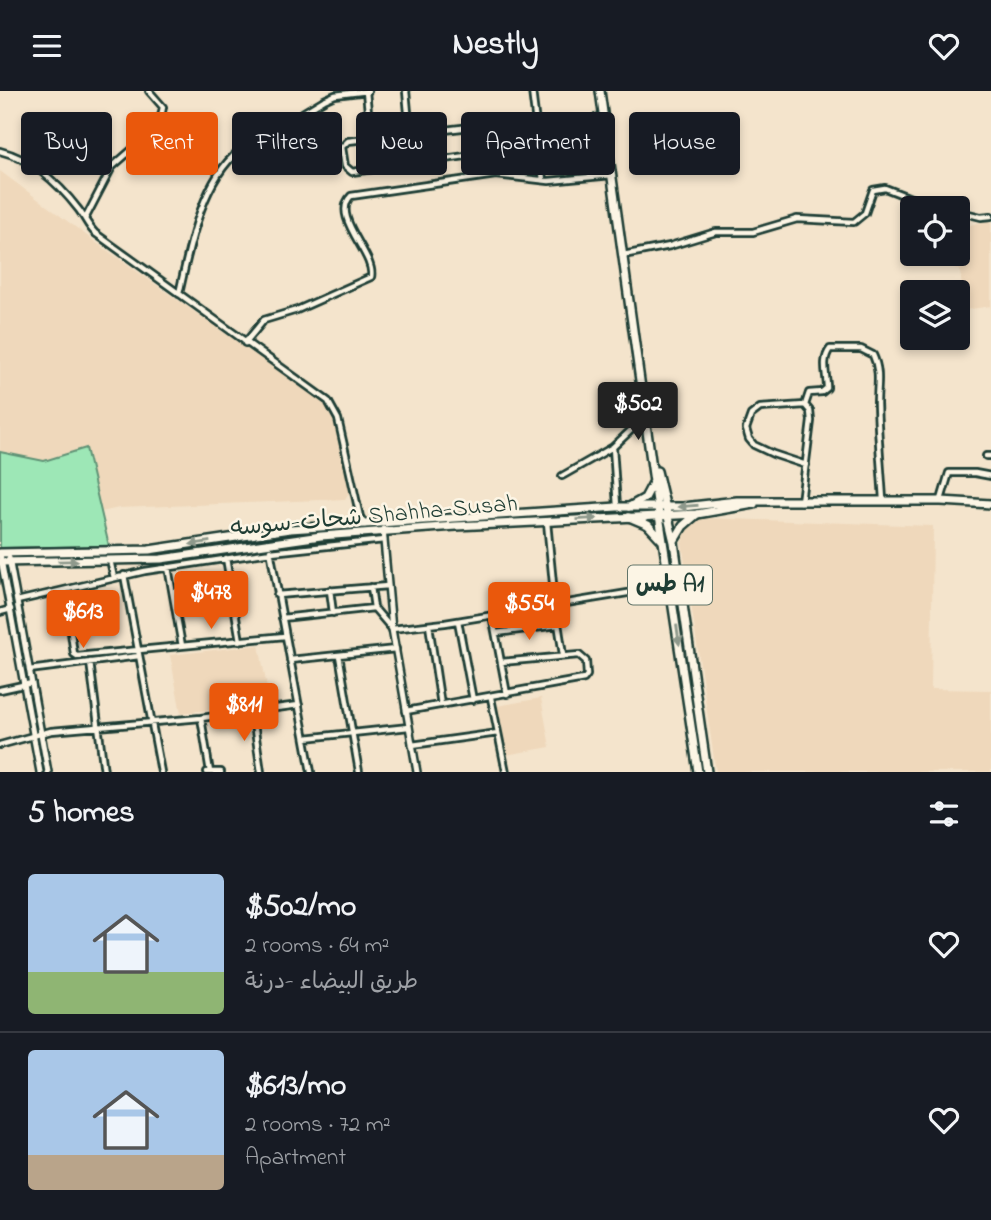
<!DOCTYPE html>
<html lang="en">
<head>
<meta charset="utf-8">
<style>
  body { margin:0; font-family:"Indie Flower","Playpen Sans Arabic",sans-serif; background:#242831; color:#f1f3f6; height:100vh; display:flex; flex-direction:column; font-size:26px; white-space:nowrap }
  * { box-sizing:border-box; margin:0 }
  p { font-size:23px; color:#9ea1a6 }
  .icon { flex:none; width:38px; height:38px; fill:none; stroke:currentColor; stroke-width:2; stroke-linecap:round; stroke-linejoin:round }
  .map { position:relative; height:681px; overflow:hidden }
  .side { display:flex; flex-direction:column; background:#171b24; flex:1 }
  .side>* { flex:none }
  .guide { position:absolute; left:21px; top:21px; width:950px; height:63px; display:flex; gap:14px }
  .fabs { position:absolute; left:900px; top:105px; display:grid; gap:14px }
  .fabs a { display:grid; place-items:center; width:70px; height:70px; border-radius:7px; background:#171b24; box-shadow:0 4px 10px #0003; font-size:35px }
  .price { position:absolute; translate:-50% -60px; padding:0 16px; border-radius:7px; background:#ea580c; color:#fff; font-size:23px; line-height:46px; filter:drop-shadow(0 2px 4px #0008) }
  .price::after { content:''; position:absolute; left:50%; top:42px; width:21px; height:16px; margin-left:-10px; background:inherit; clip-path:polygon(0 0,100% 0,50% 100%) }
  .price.active { background:#222; color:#fff }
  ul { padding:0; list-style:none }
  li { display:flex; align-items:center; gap:21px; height:175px; padding:0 28px }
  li+li { border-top:2px solid #363941 }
  li span { display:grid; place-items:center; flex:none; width:196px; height:140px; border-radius:7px; color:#555 }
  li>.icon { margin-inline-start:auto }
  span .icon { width:84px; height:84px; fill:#fffc; stroke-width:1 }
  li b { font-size:30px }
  h2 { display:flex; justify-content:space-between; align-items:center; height:84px; padding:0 28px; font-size:30px }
  .tag { padding:0 24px; border-radius:7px; background:#171b24; box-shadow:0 4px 10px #0003; font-size:24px; line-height:63px }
  .tag.active { background:#ea580c; color:#fff }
  header { display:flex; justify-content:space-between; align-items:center; height:91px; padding:0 28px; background:#171b24; font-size:32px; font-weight:800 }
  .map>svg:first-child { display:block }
  .built { fill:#efd8bb }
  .green { fill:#9de7b6; stroke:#5e9275; stroke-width:2 }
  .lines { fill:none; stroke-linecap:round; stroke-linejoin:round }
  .minor-casing { stroke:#1f3d34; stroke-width:10 }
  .tertiary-casing { stroke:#1f3d34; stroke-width:10 }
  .primary-casing { stroke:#1f3d34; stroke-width:12 }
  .trunk-casing { stroke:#1f3d34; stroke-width:12 }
  .minor { stroke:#fcf5e5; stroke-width:4.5 }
  .tertiary { stroke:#fcf5e5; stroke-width:5 }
  .primary { stroke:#fcf5e5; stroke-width:7 }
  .trunk { stroke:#fcf5e5; stroke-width:7 }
  .oneway { fill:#8e998c }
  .labels { text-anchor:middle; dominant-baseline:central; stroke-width:5; stroke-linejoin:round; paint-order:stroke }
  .shield { fill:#fcf5e5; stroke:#617469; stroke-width:2 }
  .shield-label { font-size:23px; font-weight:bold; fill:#1f3d34 }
  .street-label { font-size:24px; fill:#1f3d34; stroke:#fcf5e5 }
</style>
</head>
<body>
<header><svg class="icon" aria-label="menu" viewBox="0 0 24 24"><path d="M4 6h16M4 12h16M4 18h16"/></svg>Nestly<svg class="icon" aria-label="heart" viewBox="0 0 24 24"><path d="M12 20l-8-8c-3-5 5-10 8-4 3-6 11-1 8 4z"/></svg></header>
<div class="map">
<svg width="991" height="681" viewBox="0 0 991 681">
  <rect width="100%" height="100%" fill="#f4e4cc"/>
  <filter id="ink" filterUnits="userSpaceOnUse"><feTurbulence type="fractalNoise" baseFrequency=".0143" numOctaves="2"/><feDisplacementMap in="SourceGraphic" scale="14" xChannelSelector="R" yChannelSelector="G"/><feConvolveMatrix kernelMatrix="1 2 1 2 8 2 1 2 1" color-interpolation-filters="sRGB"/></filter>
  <g filter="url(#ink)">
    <!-- built -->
    <path class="built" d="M0,80L94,150L329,316L333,322L353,395L345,408L119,417L101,421L109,455L0,457Z
      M991,129V215L965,219L960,180L934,163H957V137Z
      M700,427L933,435L931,598L991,599V681H716L682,452L685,441Z
      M259,554L270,612L181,622L170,564Z
      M541,607L550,656L506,664L497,615Z"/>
    <!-- green -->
    <path class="green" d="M86,357L109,455L0,457V361L44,370Z"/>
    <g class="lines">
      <!-- minor casing -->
      <g class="minor-casing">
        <path id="minor" d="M366,0L369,31
          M406,0L410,43
          M532,0L543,89
          M488,34L493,35L498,55L494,61L352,81L345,75L342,56L348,50Z
          M498,51L603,25
          M0,60C32,68 59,93 79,119C85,127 88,135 95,142L328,310L338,328L360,426L365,434
          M957,120L981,126L991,125
          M85,128L112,76L159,35L163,16L149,0
          M623,164L670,155L716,141H753L797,128L854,131L865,122L873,99L885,97L936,117
          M179,203C189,158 201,90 239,60L324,9L335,4L368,0
          M245,252L264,229L297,219L371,186C376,164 330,126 351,105L496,84L549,90L612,84
          M805,314L760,317L751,324L746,338L749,348L754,354L773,363L806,374
          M613,356L645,326
          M986,365H991
          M562,385L613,356L617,415
          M941,409L949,382H975L991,385
          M801,411L811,330L810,320L805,314L809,302L822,301L827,297C827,284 821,270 830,258H861L873,264C881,281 877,295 877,313C878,345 881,377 883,409
          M547,431L555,513L563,564
          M270,459L311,681
          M226,467L240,550
          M110,469L114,487
          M168,476L182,555
          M124,484L161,681
          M371,496L374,517L392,538L445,532L670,495
          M65,499L74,563L77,565L285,545
          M330,499L333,522
          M173,501L229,489
          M277,504L388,495
          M17,510L145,480L271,461L384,449
          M0,521L11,518
          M492,524L507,603
          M282,527L374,517
          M458,530L473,609
          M429,534L441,614
          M496,542L558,534
          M339,564L359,681
          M290,569L396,558
          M90,571L104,681
          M29,579L139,565
          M0,599L32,592
          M491,607L506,681
          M252,619L261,681
          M406,620L584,588L587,584L586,570L579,564L501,571
          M201,627L210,681
          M305,647L409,636
          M0,654L51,640L201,627L299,614
          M412,654L498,642
          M207,681H221"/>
      </g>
      <!-- tertiary casing -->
      <g class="tertiary-casing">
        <path id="tertiary" d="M383,438L392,538L417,681
          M0,463L40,681
          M9,467L48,681"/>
      </g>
      <!-- primary casing -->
      <g class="primary-casing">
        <path id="primary" d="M0,462L149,459L290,438L617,416H683L737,410H941L991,413
          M0,471L161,468L321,445L456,435L697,423L754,413"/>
      </g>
      <!-- trunk casing -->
      <g class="trunk-casing">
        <path id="trunk" d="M600,0L654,391L698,681
          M657,380L674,451L707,681
          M629,416L645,407L653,392
          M629,426L648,434L662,449
          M674,450L683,435L697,423"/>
      </g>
      <!-- minor -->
      <use href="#minor" class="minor"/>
      <!-- tertiary -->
      <use href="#tertiary" class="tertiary"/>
      <!-- primary -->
      <use href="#primary" class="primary"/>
      <!-- trunk -->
      <use href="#trunk" class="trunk"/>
    </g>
    <!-- one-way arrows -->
    <defs><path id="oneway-solid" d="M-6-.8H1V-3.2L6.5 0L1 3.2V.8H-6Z" transform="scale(1.75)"/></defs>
    <g class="oneway">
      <use href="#oneway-solid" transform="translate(688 415) rotate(176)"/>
      <use href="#oneway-solid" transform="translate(587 428) rotate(-3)"/>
      <use href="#oneway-solid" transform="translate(200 452) rotate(171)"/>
      <use href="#oneway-solid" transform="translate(68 470) rotate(-1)"/>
      <use href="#oneway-solid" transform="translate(678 544) rotate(82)"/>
    </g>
  </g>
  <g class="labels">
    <!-- shield labels -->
    <rect class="shield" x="628" y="474.5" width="84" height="39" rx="5"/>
    <g class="shield-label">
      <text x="670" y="494">طس A1</text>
    </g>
    <!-- street labels -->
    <g class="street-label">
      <text transform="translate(374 426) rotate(-5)">شحات-سوسه Shahha-Susah</text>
    </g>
  </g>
</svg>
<div class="fabs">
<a><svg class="icon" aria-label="locate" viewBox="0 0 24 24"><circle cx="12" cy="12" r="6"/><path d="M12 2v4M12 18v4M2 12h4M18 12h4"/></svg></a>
<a><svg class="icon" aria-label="layers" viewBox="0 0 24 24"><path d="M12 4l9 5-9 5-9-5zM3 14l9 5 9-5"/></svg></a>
</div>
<b class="price active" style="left:638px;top:351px">$502</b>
<b class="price" style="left:211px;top:540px">$478</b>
<b class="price" style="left:529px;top:551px">$554</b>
<b class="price" style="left:83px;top:559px">$613</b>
<b class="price" style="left:244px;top:652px">$811</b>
<div class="guide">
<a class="tag">Buy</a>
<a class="tag active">Rent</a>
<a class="tag">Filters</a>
<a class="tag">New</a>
<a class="tag">Apartment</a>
<a class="tag">House</a>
</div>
</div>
<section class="side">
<h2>5 homes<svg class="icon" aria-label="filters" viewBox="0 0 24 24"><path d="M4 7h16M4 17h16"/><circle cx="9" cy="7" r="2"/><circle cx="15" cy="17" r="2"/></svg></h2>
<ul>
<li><span style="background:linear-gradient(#a9c7e8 70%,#8fb573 0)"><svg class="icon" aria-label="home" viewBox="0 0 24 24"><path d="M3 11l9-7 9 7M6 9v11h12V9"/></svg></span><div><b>$502/mo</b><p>2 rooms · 64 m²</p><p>طريق البيضاء -درنة</p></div><svg class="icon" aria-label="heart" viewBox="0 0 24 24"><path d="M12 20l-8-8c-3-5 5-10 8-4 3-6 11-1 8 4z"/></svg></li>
<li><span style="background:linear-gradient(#a9c7e8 75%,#b9a48a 0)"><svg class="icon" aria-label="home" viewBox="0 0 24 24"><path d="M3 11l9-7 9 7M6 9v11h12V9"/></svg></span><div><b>$613/mo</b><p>2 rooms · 72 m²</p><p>Apartment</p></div><svg class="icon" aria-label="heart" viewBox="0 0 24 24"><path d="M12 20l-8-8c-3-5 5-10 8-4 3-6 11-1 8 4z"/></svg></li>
</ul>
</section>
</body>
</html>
